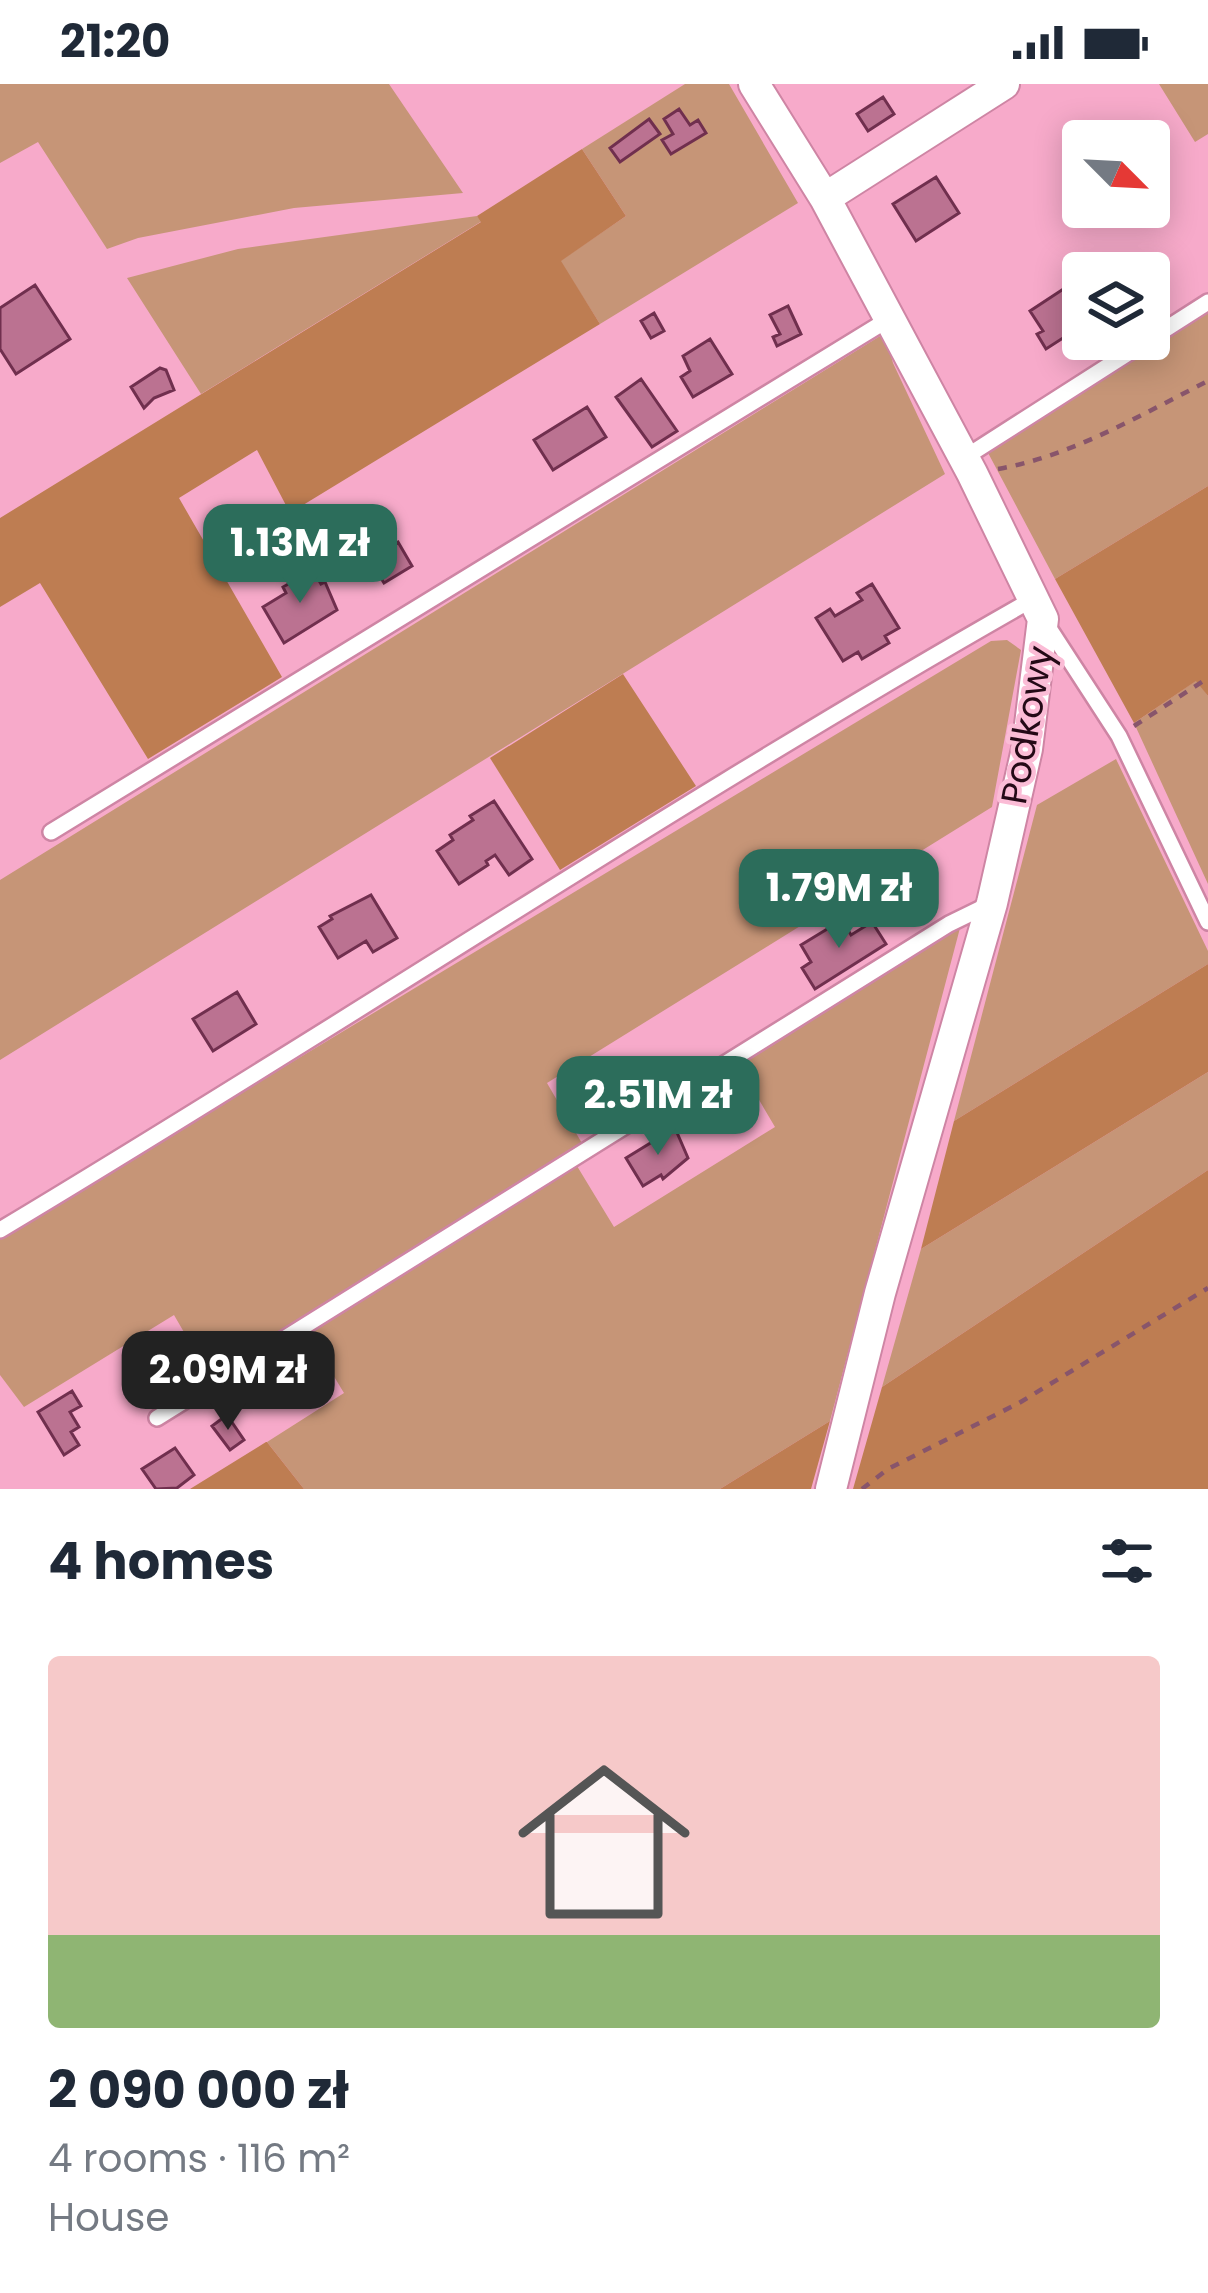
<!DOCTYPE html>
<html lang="en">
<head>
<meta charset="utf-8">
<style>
  body { margin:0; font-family:Poppins,sans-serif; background:#f6f6f7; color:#1f2937; height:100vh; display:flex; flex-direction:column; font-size:45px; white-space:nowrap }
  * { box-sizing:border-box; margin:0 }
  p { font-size:39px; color:#747a83 }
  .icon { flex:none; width:66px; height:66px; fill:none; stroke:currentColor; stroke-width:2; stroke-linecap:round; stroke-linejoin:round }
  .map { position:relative; height:1405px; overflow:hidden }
  .drawer { display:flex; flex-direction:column; background:#fff; flex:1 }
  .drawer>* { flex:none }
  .needle { width:78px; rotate:114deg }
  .fabs { position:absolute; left:1062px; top:36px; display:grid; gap:24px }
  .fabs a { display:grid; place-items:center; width:108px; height:108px; border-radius:12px; background:#fff; box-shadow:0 6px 30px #0003; font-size:60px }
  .price { position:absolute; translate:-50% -102px; padding:0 27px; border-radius:24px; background:#2c6d5b; color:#fff; font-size:39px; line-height:78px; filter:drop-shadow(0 3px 6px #0008) }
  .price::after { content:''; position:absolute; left:50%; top:72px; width:36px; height:27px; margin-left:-18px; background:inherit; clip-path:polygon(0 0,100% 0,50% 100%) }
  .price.current { background:#222; color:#fff }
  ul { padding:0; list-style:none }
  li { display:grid; align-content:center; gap:24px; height:636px; padding:0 48px }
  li+li { border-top:3px solid #e0e1e3 }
  li span { display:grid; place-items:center; height:372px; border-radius:12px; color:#555 }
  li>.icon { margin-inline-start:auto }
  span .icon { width:216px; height:216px; fill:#fffc; stroke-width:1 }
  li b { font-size:51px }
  h2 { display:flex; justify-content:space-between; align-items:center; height:144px; padding:0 48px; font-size:51px }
  .status { display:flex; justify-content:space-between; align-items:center; height:84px; padding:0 60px; background:#fff; direction:ltr }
  .status svg { height:33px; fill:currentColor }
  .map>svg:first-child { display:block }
  .green { fill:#c69577 }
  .forest { fill:#be7d52 }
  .building { fill:#bb7291; stroke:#702f4e; stroke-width:3 }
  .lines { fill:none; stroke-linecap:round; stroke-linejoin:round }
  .lane-casing { stroke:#ce85a4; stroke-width:20 }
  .street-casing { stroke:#ce85a4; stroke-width:34 }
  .path { stroke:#88556b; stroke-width:4.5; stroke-dasharray:9 9; stroke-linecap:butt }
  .lane { stroke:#fff; stroke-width:15 }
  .street { stroke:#fff; stroke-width:30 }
  .labels { text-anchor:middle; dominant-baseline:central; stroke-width:9; stroke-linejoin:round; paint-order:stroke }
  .street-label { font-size:36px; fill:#240916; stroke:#fbbcd6 }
</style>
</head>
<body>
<div class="status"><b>21:20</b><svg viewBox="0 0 49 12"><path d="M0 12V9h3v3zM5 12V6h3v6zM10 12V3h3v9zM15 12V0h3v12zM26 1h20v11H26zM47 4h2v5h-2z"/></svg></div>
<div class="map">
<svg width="1208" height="1405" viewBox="0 0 1208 1405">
  <rect width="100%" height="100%" fill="#f7aaca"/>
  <!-- green -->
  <path class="green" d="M0,0H389L463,109L294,124L138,154L107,165L38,58L0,79Z
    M685,0H729L798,119L600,240L560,177L626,132L582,65Z
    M1159,0H1208V50L1195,58Z
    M477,132L482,137L201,310L127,194L238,165Z
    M1208,226V402L1055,495L986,365Z
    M885,249L893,279L945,390L0,976V796Z
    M1007,556L1021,566L992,723L547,999L583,1061L210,1293L174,1231L24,1323L0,1291V1154L991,557Z
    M1197,596L1208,612V800L1134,639Z
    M1116,675L1208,867V880L954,1037L1037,721Z
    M960,844L830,1337L720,1405H304L267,1358L344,1309L307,1248L577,1082L614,1143L775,1043L739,982Z
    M1208,988V1086L882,1303L921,1165Z"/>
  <!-- forest -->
  <path class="forest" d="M582,65L626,132L561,177L600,240L290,429L257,366L179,414L282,593L148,675L40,499L0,523V434L481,138L477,132Z
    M1208,402V612L1196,597L1134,639L1055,495Z
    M623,590L696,702L560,786L490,674Z
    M1208,880V988L921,1165L954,1037Z
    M1208,1086V1405H853L882,1303Z
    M830,1337L811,1405H720Z
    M267,1358L304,1405H190L266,1358Z"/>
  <!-- building -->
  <path class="building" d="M883,13L894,30L868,47L857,30Z
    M679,25L690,41L698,36L706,49L671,70L662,56L673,50L664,35Z
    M649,35L660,50L620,78L610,64Z
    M936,93L959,129L916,157L893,120Z
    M1071,200L1083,208V242L1079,251L1069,257L1066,252L1046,265L1037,250L1043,247L1030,227Z
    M35,201L70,255L16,290L0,265V224Z
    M788,222L801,250L777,262L773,253L780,250L770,231Z
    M654,229L664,247L651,254L641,237Z
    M710,255L732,290L693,313L681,293L690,287L683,272Z
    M160,284L166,286L174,306L154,314L144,324L131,303Z
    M641,295L677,347L652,363L616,313Z
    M587,323L606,353L553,386L534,356Z
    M398,458L412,482L384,499L370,476Z
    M313,486L321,500L325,498L337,526L284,559L263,523L286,509L283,503Z
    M872,500L899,544L885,552L889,559L862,575L858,568L843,577L816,534L830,525L835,532L862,516L857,509Z
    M494,717L532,775L509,791L495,771L486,777L488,781L459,800L437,767L453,756L450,751L473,736L470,732Z
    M371,811L397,854L373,868L366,857L338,874L319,843L332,835L330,832Z
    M842,836L851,851L872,838L886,860L815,905L802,884L811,878L801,861Z
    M237,908L256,940L213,967L193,935Z
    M675,1044L688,1074L663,1095L661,1091L643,1102L626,1074Z
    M72,1307L81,1322L70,1328L79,1343L71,1348L79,1361L64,1371L38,1328Z
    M227,1331L244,1356L230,1366L212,1342Z
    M175,1364L194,1391L177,1404L156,1405L142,1385Z"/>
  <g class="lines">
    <!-- lane casing -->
    <g class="lane-casing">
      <path id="lane" d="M964,374L1208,218
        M1045,538L1119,652L1208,838
        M51,748L889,235
        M0,1146C346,939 682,714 1033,515
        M157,1334L949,840L992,819"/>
    </g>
    <!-- street casing -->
    <g class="street-casing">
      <path id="street" d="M754,0L825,114L972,389L1043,535L1027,665L992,819L880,1209L831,1405
        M825,114L1004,0"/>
    </g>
    <!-- path -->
    <path class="path" d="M998,385C1072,372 1142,330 1208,297
      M1134,642L1208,594
      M862,1405L888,1385L1019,1319L1208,1204"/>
    <!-- lane -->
    <use href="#lane" class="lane"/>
    <!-- street -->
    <use href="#street" class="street"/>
  </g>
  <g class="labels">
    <!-- street labels -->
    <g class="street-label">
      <text transform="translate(1027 641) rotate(-80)">Podkowy</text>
    </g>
  </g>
</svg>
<div class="fabs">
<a><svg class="needle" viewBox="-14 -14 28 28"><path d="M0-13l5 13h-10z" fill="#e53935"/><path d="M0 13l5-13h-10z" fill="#747a83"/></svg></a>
<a><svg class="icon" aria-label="layers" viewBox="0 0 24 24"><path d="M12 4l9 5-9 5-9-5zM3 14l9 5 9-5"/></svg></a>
</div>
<b class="price" style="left:300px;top:522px">1.13M zł</b>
<b class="price" style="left:839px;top:867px">1.79M zł</b>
<b class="price" style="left:658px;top:1074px">2.51M zł</b>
<b class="price current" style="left:228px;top:1349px">2.09M zł</b>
</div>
<section class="drawer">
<h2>4 homes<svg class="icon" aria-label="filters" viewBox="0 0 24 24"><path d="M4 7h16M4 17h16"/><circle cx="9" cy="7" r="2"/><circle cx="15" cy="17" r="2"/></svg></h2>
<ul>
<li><span style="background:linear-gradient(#f6c9c9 75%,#8fb573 0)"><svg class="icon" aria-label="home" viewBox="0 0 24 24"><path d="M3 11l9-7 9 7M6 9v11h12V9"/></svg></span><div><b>2 090 000 zł</b><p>4 rooms · 116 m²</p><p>House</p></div></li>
</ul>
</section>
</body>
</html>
